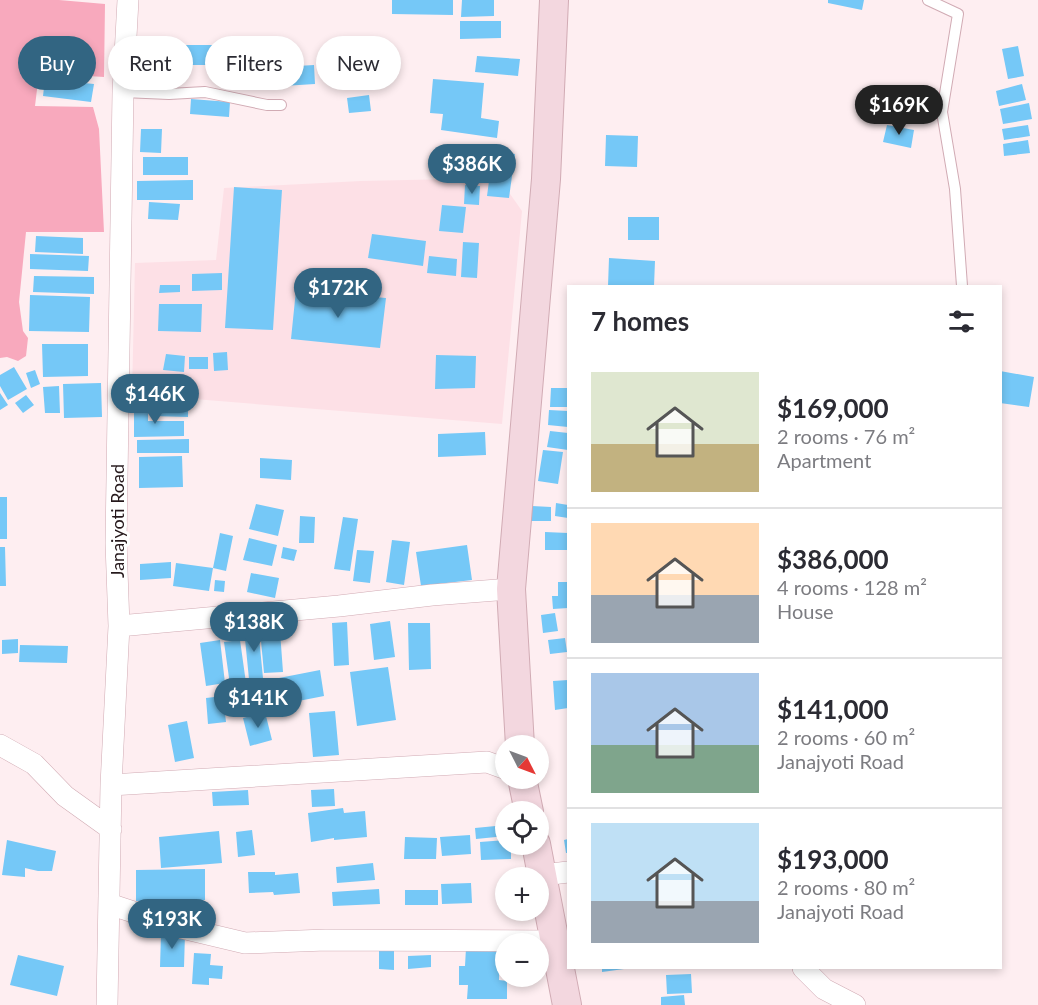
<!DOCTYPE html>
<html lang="en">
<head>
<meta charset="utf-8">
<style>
  body { margin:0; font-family:Lato,sans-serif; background:#f2f2f3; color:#2b2b33; height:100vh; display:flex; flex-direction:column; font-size:22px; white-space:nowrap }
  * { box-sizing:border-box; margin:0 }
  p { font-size:20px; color:#7c7c81 }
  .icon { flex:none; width:33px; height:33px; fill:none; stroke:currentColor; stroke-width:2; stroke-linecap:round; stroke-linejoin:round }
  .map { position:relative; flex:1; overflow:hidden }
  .drawer { position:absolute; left:567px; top:285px; width:435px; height:684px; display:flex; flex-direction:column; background:#fff; border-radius:0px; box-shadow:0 3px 9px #0003 }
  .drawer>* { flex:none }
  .guide { position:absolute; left:18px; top:36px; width:459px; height:54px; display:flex; gap:12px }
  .needle { width:39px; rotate:132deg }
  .fabs { position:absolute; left:495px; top:735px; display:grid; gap:12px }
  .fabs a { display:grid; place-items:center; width:54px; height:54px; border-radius:50%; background:#fff; box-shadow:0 3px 9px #0003; font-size:30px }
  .price { position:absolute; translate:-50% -51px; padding:0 14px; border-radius:21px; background:#326582; color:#fff; font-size:20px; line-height:39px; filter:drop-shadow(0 2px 3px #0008) }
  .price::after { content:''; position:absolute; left:50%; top:36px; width:18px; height:14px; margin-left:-9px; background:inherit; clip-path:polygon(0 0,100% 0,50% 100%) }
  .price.active { background:#222; color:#fff }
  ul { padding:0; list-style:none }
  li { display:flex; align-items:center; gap:18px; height:150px; padding:0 24px }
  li+li { border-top:2px solid #e1e1e2 }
  li span { display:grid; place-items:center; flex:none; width:168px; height:120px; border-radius:0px; color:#555 }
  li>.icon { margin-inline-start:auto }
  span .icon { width:72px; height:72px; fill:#fffc; stroke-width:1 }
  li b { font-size:26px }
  h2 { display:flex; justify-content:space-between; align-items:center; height:72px; padding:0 24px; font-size:26px }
  .pill { padding:0 21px; border-radius:27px; background:#fff; box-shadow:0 3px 9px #0003; font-size:21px; line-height:54px }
  .pill.active { background:#326582; color:#fff }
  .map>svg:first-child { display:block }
  .built { fill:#fde0e6 }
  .green { fill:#f8a9bd }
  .building { fill:#75c8f7 }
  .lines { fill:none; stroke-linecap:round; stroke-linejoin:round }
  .lane-casing { stroke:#d1abb4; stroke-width:12 }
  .street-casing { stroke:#d1abb4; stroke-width:22 }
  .secondary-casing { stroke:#d1abb4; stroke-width:30 }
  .lane { stroke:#fff; stroke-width:10 }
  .street { stroke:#fff; stroke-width:21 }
  .secondary { stroke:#f3d7df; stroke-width:28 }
  .labels { text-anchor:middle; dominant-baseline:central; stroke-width:6; stroke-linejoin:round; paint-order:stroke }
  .street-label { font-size:18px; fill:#26191c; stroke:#fff }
</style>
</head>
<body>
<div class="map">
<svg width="1038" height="1005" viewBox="0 0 1038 1005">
  <rect width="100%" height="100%" fill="#feeef1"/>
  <!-- built -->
  <path class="built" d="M499,178L522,211L502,424L132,394L135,263L216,260L224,188L361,181Z"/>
  <!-- green -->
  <path class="green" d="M0,0H59L105,4L104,77L39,73L35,106L93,107L99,129L104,232H26L19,302L23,331L28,338L26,356L18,361L7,357L0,358Z"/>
  <!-- building -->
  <path class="building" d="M392,0H453V15L392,14Z
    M462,0H494V16L461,17Z
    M828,0H864L862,10L828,3Z
    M460,21H501V38L460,39Z
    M181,45H216V65H181Z
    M1018,46L1024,76L1008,79L1002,49Z
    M477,56L520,59L518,76L475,72Z
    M314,65L315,84L283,86L281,67Z
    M45,79L94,84L91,102L43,96Z
    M433,79L484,83L481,118L499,121L497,138L441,130L443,114L430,113Z
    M1022,84L1026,100L999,106L996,91Z
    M369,95L371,111L349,113L347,98Z
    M191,99L230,102L229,117L190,114Z
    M1029,103L1032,119L1003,124L1000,109Z
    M887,125L914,130L911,148L883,142Z
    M1028,125L1030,136L1004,140L1002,129Z
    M141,129H162L161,153L140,152Z
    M606,135L638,136L637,167L605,166Z
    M1028,140L1030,153L1004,156L1003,144Z
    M454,144L485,149L482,172L450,167Z
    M493,151L515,154L509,198L487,196Z
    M143,157H188V175H143Z
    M193,180V200H137V181Z
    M465,185L480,186L479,205L464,204Z
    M234,187L282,190L273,330L225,328Z
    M149,202L180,204L178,220L148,219Z
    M442,205L466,207L463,233L439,231Z
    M628,217H659V240H628Z
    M372,234L426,241L423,266L368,258Z
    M36,236L83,238V254L35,252Z
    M463,242L479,243L477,278L461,277Z
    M30,254L89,256L88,271L30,269Z
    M429,256L457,259L456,276L427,273Z
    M609,258L655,261L654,286H608Z
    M222,273V290L192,291V274Z
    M34,276L94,277V294L33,292Z
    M160,285H180V292L159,293Z
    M296,290L386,298L380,348L291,339Z
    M30,295L90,297L89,332L29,331Z
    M159,304H202L201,332L158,331Z
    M42,344H88V376L43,377Z
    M227,352L228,370L214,371L213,353Z
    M166,354L185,356L184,372L163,370Z
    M436,355L476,356L475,388L435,389Z
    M189,357H208V369H189Z
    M14,367L27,389L8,400L0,386V375Z
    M35,370L40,384L31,388L26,373Z
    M1000,371L1034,377L1029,407L1000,403Z
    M101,383L102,417L64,418L63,384Z
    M59,386L60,413H45L43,387Z
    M551,388H568V407H550Z
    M0,393L8,405L0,410Z
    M26,395L34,405L23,413L15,403Z
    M151,402L188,403V417L151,416Z
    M148,404V421H184V436L134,437V405Z
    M549,410L568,411V427L548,425Z
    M550,431L568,433V450L547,447Z
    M485,432L486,455L438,457V434Z
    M189,439V453H137V440Z
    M543,450L563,452L558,484L538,481Z
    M182,456L183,487L139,488V457Z
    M260,458L292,460L291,480L260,478Z
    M0,497H7V539H0Z
    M556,503L568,505V518L555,516Z
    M256,504L284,510L278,536L249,529Z
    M532,506L551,507V521H531Z
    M300,516L315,517L314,543H299Z
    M343,517L358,519L350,571L334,569Z
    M545,532L568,533V550H545Z
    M220,533L233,536L226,571L213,568Z
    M249,538L277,545L272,566L243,560Z
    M392,540L410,542L404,585L386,582Z
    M467,545L472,580L421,586L416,552Z
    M0,547H5L6,586H0Z
    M283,547L297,550L294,561L281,558Z
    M357,550L374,551L370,583L353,581Z
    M171,562V578L140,580V564Z
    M176,563L213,568L209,591L173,586Z
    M251,573L279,578L275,598L247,592Z
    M215,580L225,581L224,592L214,591Z
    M558,582H568V608L553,609L552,596H558Z
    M555,613L558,631L543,633L541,615Z
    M279,618L283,672L264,673L259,619Z
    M390,621L395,657L374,660L370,624Z
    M347,622L349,665L334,666L332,623Z
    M408,623H430L431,669L409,670Z
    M258,627L263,678L249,679L244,629Z
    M565,638L567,652L550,654L548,640Z
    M18,639V653L2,654V640Z
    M220,640L225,683L206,686L200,643Z
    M240,640L246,683L230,685L224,642Z
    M20,645L68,646L67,663L19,662Z
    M388,667L396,720L357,726L350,672Z
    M320,670L324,696L283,704L279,678Z
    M568,680V708L555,710L553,681Z
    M255,685L259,712L243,714L239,687Z
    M223,696L226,722L208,724L206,698Z
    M335,711L339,755L313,757L309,713Z
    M265,712L272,740L250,746L243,718Z
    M187,721L194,758L175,762L168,725Z
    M334,789L335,806L312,807L311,790Z
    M248,790L249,805L213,806L212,792Z
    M343,808L344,813L365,811L367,837L334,840V838L311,842L308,813Z
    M506,825V836L476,839L475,828Z
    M252,830L255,855L238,857L236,832Z
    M219,831L222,863L161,868L159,837Z
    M470,835L471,854L442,856L440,837Z
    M405,837L437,838L436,859H404Z
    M568,839V853H566L564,840Z
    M7,840L56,851L52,871H38L25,868V877L2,875Z
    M506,840V844H511V859L481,860L480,842Z
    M373,863L375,880L337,883L336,867Z
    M205,869V900L136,901V870Z
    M248,872H275V875L298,873L300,893L274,895L273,892L249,893Z
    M471,883L472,903L442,904L441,884Z
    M379,889L380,904L333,906L332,892Z
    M405,890H438V905H405Z
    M161,934H185L184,967H160Z
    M379,943H394V970L379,969Z
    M466,948L500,949L499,980L507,981V999H467L468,985H459V966H465Z
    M194,953L211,954L210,965L223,966L222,979L209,978V985L192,984Z
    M18,955L64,966L57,996L10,985Z
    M431,955V967L408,969V956Z
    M602,968H624V969L602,972Z
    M691,974L692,993L667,994L666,975Z
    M684,995L685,1005H661V997Z"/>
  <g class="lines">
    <!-- lane casing -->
    <g class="lane-casing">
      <path id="lane" d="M928,0L958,14L942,112L955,189L962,286
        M123,92L169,94L205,92L267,105H281"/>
    </g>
    <!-- street casing -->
    <g class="street-casing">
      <path id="street" d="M119,626L339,606L432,595L511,589
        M0,745L34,764L65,796L111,829
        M111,785L487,762L506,769
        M543,875L568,872
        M109,904L182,928L245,943L326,940L555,941
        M803,968L824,989L855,1005
        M107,1005L111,785L119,626L116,543L123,92L128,0"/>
    </g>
    <!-- secondary casing -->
    <g class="secondary-casing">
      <path id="secondary" d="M520,746L511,589L546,179L554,0
        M522,778L529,812
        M536,844L567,1005"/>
    </g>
    <!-- lane -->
    <use href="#lane" class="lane"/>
    <!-- street -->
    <use href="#street" class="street"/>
    <!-- secondary -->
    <use href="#secondary" class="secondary"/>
  </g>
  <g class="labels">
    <!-- street labels -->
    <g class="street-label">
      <text transform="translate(117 521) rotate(-90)">Janajyoti Road</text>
    </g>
  </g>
</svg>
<div class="fabs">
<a><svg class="needle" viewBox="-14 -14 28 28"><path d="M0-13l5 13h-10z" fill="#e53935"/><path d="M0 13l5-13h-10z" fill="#7c7c81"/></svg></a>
<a><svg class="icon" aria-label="locate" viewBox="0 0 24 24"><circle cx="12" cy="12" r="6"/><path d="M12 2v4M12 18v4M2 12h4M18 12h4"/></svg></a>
<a>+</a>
<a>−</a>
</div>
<b class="price active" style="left:899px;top:136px">$169K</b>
<b class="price" style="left:472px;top:195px">$386K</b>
<b class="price" style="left:338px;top:319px">$172K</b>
<b class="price" style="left:155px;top:425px">$146K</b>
<b class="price" style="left:254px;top:653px">$138K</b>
<b class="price" style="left:258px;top:729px">$141K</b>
<b class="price" style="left:172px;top:950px">$193K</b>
<div class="guide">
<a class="pill active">Buy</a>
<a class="pill">Rent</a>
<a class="pill">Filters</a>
<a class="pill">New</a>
</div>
<section class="drawer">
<h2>7 homes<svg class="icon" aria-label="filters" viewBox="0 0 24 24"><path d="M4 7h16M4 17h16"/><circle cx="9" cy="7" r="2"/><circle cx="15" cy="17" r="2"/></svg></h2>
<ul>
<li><span style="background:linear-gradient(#dfe7d0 60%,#c2b280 0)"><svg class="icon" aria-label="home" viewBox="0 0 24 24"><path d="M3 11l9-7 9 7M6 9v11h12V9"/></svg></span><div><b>$169,000</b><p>2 rooms · 76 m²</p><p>Apartment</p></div></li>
<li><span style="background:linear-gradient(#ffd9b3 60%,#9aa5b1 0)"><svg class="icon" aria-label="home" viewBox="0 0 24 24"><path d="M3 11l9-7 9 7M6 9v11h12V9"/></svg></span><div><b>$386,000</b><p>4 rooms · 128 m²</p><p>House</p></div></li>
<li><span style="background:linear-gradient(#a9c7e8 60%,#7fa58c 0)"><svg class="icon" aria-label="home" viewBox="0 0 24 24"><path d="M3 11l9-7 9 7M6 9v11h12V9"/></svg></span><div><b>$141,000</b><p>2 rooms · 60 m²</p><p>Janajyoti Road</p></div></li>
<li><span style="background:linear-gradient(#bfe0f5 65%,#9aa5b1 0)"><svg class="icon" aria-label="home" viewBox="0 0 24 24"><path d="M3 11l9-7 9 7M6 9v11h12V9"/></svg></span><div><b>$193,000</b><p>2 rooms · 80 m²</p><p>Janajyoti Road</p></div></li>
</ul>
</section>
</div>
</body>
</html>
